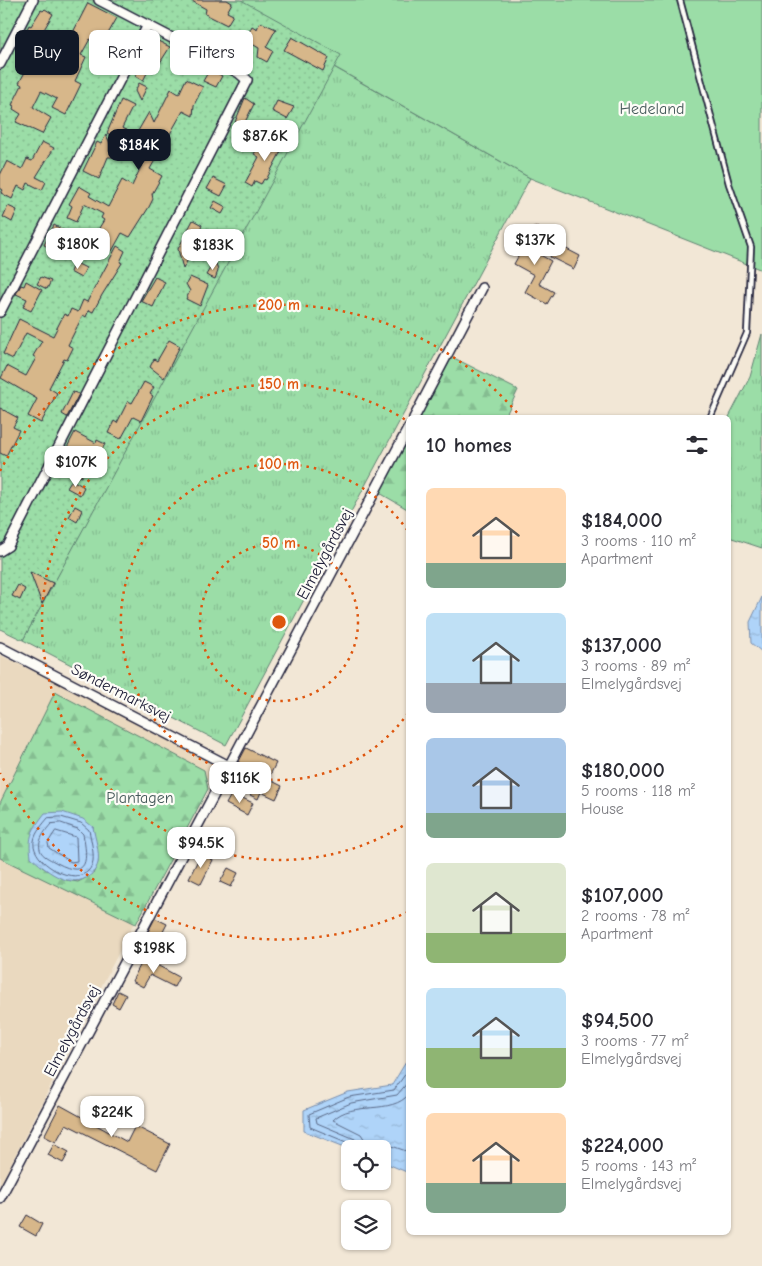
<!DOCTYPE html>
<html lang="en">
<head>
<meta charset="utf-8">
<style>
  body { margin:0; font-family:"Comic Neue",sans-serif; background:#f7f7f7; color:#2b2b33; height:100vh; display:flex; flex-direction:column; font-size:19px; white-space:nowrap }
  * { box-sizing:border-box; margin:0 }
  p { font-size:16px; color:#7c7c81 }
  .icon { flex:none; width:28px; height:28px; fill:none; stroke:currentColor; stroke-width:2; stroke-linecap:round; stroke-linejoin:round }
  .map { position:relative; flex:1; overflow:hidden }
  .details { position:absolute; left:406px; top:415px; width:325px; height:820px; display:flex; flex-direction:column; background:#fff; border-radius:8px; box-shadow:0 1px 4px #0004 }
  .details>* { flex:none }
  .guide { position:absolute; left:15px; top:30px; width:316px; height:45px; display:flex; gap:10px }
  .controls { position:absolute; left:341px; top:1140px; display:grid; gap:10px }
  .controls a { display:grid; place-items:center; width:50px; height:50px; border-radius:8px; background:#fff; box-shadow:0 1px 4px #0004; font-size:25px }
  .price { position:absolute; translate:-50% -42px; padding:0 11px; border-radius:10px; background:#fff; color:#222; font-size:16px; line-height:32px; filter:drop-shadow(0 1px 2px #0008) }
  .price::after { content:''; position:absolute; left:50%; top:30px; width:15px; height:11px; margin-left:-8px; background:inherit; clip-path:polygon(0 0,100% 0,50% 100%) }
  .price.current { background:#111827; color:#fff }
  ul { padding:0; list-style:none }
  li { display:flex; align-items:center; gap:15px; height:125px; padding:0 20px }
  li span { display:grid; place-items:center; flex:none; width:140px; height:100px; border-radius:8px; color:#555 }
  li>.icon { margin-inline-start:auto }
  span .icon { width:60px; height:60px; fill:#fffc; stroke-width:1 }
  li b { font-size:21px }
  h2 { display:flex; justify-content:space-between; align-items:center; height:60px; padding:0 20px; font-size:21px }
  .pill { padding:0 18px; border-radius:8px; background:#fff; box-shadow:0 1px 4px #0004; font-size:18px; line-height:45px }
  .pill.current { background:#111827; color:#fff }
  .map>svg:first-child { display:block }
  .built { fill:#ead9bf }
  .grass { fill:url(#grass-tufts); stroke:#5e8071 }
  .forest { fill:url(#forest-firs); stroke:#5e8071; fill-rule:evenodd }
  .park { fill:#9bdda7; stroke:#5e8071 }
  .garden { fill:url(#garden-dots); stroke:#5e8071 }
  .water { fill:url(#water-ripples); stroke:#778dad }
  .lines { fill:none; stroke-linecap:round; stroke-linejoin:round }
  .shore { stroke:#5a6987; stroke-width:1 }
  .building { fill:#d7b78a; stroke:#22223b }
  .service-casing { stroke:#22223b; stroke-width:8 }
  .minor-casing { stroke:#22223b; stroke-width:12 }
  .service { stroke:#fdfcf7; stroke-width:4.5 }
  .minor { stroke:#fdfcf7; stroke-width:9 }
  .ring { fill:none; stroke:#de560e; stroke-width:2.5; stroke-dasharray:2.5 5 }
  .labels { text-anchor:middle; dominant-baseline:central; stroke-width:4.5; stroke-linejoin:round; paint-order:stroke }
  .park-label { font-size:16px; fill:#465a5b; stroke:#fdfcf7 }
  .street-label { font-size:16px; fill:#22223b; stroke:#fdfcf7 }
  .centre { fill:#de560e; stroke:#fdfcf7; stroke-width:2.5 }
  .ring-label { font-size:15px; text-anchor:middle; font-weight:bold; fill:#de560e; stroke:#fdfcf7; stroke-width:4.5; stroke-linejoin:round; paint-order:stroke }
</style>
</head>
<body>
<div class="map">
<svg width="762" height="1266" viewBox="0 0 762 1266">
  <defs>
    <pattern id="grass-tufts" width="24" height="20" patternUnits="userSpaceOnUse" patternTransform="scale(1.25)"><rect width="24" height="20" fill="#9bdda7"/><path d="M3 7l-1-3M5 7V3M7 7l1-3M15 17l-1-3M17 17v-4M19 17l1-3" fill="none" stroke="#85bd91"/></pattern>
    <pattern id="forest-firs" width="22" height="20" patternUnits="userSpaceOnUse" patternTransform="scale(1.25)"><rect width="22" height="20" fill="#9bdda7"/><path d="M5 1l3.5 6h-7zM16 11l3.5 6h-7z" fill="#85bd91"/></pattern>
    <pattern id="garden-dots" width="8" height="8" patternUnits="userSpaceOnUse" patternTransform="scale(1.25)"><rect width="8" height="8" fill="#9bdda7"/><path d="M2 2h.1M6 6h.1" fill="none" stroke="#85bd91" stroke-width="1.8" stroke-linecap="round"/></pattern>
    <pattern id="water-ripples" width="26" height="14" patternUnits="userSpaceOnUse" patternTransform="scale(1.25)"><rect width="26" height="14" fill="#afd4f9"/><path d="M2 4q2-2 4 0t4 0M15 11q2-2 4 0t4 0" fill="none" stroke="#96b6d6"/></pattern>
  </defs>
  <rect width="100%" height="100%" fill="#f2e7d6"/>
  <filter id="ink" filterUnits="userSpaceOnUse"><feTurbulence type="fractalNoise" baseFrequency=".02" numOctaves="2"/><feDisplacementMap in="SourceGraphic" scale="10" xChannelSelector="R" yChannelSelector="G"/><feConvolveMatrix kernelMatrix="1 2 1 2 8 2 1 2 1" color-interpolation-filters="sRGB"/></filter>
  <g filter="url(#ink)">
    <!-- built -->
    <path class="built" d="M0,655L217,760L0,1185Z"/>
    <!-- grass -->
    <path class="grass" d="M332,66L530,178L226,745L23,640Z
      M762,334V548L729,537V417L750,377Z"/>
    <!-- forest -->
    <path class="forest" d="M452,357L518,390L505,417L419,418Z
      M409,436V510L378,492Z
      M55,692L204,770L208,789L136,924L0,858V803ZM93,827L98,862L93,874L78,882L66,880L42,867Z"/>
    <!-- park -->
    <path class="park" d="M216,0H762V270L530,178Z"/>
    <!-- garden -->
    <path class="garden" d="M0,0H241L341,55L23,640L0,629Z"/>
    <!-- water -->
    <path class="water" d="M762,597V652L751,643L750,622Z
      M62,812L83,819L93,827C95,838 100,852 98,863C96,870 92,875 86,878C67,888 45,870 31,857C28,836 32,830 45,813Z
      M409,1057V1173L383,1162L382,1149H350L304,1131V1110L348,1092L392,1085Z"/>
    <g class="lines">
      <!-- shore -->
      <path class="shore" d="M61,817L81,823L89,830C91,840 94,852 93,861C87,894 30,865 34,841C35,833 43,824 48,818Z
        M61,823L78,829L83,834C88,859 89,880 57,863C52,860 44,857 41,852C36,842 45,831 51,824Z
        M56,831L76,837L77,861L71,862L49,848L48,843Z
        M409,1094C392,1116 352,1100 333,1120L361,1134L370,1148L386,1144L409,1152
        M355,1149L351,1144L310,1127L309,1114L349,1097L394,1090L409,1069
        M361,1149L355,1139L317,1123L316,1118L351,1103L397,1095L409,1081"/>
    </g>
    <!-- building -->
    <path class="building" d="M190,0H227L232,3L227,12L233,15L227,25L205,14L206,9Z
      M88,3L117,18L101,46L90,39L81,55L86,57L75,81L81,84L66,115L52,108L57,99L41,91L33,107L51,118L42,134L16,122L21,114L13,109L14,106L12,105L22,85L19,83L30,63L27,61L32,53L53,65L62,46L65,48Z
      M45,9L53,14L35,45L22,39L29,25L31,26L41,10L43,11Z
      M260,22L276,29L266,47L273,51L267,62L258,57L259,48L245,40L252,26L257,29Z
      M292,37L329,58L323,71L284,50Z
      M158,41L170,47L154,72L149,69L143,81L135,76L144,60L148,62Z
      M210,69L222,76L216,87L203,81Z
      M186,79L203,87L194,105L193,116L183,111L150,169L162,176L152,194L153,199L149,207L130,237L122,233L112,251L102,245L108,234L99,228L104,220L101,218L103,214L84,204L76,222L67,218L72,206L69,204L79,186L91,193L89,196L108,207L122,180L132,186L147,154L137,149L144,134L138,131L149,112L154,123L171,89L179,94Z
      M139,83L147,87L140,101L135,91Z
      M245,98L254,104L243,126L235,122Z
      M121,100L133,106L122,128L127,130L121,141L107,133Z
      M277,101L294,107L287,119L272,111Z
      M281,134L288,138L266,180L264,179L261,184L255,181L252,187L245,183L259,157L254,154L259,145L272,152Z
      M106,135L117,157H108L99,179L83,171L97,142L101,144Z
      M42,142L54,148L36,177L46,182L42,190L28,183L25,190L18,186L12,199L1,193L3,190L0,188V175L7,161L22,169L27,159L32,161Z
      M213,178L227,185L221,196L207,189Z
      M215,201L226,207L222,214L211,208Z
      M8,206L17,210L12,222L3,217Z
      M193,220L202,225L193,243L195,244L194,248L183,269L178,249Z
      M54,225L67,232L57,251L44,245Z
      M535,226L545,232L535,252L551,261L539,284L554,292L547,304L525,292L534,275L514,264Z
      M557,244L580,256L574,269L550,257Z
      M117,246L125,251L120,262L122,263L102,295L93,312L89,310L86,317L83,315L68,345L73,348L67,360L64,359L49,388L57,393L41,423L28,416L37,399L1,378L7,366L26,376L36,358L33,356L42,341L26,333L13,359L3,354L19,319L53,336L64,314L68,316L71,309L78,312L83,300L87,302Z
      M215,260L218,271L215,279L206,275Z
      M74,262L86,268L81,278L70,272Z
      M41,277L51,281L47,289L37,284Z
      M155,277L165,282L153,307L141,301Z
      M190,277L208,285L200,306L186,299L190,291L186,284Z
      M26,281L42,290L31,311L23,307L27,299L16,294L21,285L24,286Z
      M169,340L180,346L164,378L150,367L154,359L157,361Z
      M144,382L154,387L150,394L153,396L141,421L133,417L121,439L108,433L114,421L117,423L128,401L132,403Z
      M73,392L79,394L67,417L62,414Z
      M0,408L18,418L13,427L19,430L6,456L0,453Z
      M75,432L96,443L97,440L105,444L91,471L85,468L81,477L58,465Z
      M72,480L84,487L80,495L67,488Z
      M75,506L82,510L77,522L69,517Z
      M30,572L53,583L42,604Z
      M18,585L25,589L20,600L12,596Z
      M246,748L276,763L268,779L282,786L276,799L261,792L258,799L250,795L260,777L237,765Z
      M232,793L253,803L247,815L226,804Z
      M201,854L213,860L201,884L189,878Z
      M228,868L238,873L231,887L220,882Z
      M155,918L167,924L151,955L139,949Z
      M144,958L179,977L174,987L150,975L143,987L132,981Z
      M118,991L126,995L119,1008L112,1004Z
      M60,1105L127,1142L135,1126L170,1144L157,1170L66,1124L56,1142L44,1136Z
      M54,1144L69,1152L63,1163L48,1155Z
      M27,1215L42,1224L36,1236L20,1227Z"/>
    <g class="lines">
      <!-- service casing -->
      <g class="service-casing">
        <path id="service" d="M680,0L729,184L751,247L747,333L710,418"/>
      </g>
      <!-- minor casing -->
      <g class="minor-casing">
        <path id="minor" d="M0,64L33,0
          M0,312L148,25
          M414,418L482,288
          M0,551L8,546L247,80L239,73L99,0
          M0,647L229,766
          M0,1198L409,427"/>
      </g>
      <!-- service -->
      <use href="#service" class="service"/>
      <!-- minor -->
      <use href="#minor" class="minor"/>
    </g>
  </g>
  <!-- distance rings -->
  <g class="ring">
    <circle cx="279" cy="622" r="79"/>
    <path d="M408 713A158 158 0 1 1 408 531"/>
    <path d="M409 822A238 238 0 1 1 409 422"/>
    <path d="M408 912A317 317 0 0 1 0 773M0 471A317 317 0 0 1 520 416"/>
  </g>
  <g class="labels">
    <!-- park labels -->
    <g class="park-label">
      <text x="652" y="109">Hedeland</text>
      <text x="140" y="798">Plantagen</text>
    </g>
    <!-- street labels -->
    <g class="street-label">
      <text transform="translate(325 554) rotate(-62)">Elmelygårdsvej</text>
      <text transform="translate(121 693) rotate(27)">Søndermarksvej</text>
      <text transform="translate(72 1031) rotate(-62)">Elmelygårdsvej</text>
    </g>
  </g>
  <circle cx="279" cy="622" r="8" class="centre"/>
  <g class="ring-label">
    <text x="279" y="310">200 m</text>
    <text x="279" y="389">150 m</text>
    <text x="279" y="469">100 m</text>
    <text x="279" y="548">50 m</text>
  </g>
</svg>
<div class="controls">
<a><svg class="icon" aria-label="locate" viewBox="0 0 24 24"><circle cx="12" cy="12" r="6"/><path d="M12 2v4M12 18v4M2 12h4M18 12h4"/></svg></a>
<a><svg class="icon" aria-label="layers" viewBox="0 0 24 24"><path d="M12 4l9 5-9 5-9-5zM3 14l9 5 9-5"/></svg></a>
</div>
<b class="price" style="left:265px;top:162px">$87.6K</b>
<b class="price current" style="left:139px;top:171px">$184K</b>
<b class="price" style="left:535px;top:266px">$137K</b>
<b class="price" style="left:78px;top:270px">$180K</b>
<b class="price" style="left:213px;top:271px">$183K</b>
<b class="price" style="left:76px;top:488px">$107K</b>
<b class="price" style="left:240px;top:804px">$116K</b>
<b class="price" style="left:201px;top:869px">$94.5K</b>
<b class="price" style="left:154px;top:974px">$198K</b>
<b class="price" style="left:112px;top:1138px">$224K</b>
<div class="guide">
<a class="pill current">Buy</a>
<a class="pill">Rent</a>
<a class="pill">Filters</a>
</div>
<section class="details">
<h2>10 homes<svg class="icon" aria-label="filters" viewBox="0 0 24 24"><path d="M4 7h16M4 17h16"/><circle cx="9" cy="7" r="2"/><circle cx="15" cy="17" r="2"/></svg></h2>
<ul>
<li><span style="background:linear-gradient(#ffd9b3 75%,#7fa58c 0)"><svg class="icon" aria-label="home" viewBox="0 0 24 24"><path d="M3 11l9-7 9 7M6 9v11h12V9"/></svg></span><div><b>$184,000</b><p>3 rooms · 110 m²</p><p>Apartment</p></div></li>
<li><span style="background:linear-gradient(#bfe0f5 70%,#9aa5b1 0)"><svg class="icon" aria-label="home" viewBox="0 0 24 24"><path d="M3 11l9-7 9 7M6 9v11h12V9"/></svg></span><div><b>$137,000</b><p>3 rooms · 89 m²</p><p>Elmelygårdsvej</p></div></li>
<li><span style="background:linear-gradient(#a9c7e8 75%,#7fa58c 0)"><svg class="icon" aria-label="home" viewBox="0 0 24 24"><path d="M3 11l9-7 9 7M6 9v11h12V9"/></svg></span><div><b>$180,000</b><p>5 rooms · 118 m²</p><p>House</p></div></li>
<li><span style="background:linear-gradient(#dfe7d0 70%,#8fb573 0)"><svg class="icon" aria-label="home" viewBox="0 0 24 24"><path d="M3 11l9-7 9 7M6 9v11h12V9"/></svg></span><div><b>$107,000</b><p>2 rooms · 78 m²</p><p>Apartment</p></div></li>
<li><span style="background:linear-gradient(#bfe0f5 60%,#8fb573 0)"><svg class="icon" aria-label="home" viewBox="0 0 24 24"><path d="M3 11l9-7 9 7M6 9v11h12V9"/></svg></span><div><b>$94,500</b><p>3 rooms · 77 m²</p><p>Elmelygårdsvej</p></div></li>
<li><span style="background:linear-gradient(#ffd9b3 70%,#7fa58c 0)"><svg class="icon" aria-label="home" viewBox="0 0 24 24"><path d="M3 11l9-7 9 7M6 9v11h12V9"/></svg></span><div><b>$224,000</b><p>5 rooms · 143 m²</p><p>Elmelygårdsvej</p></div></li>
</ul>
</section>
</div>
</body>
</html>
